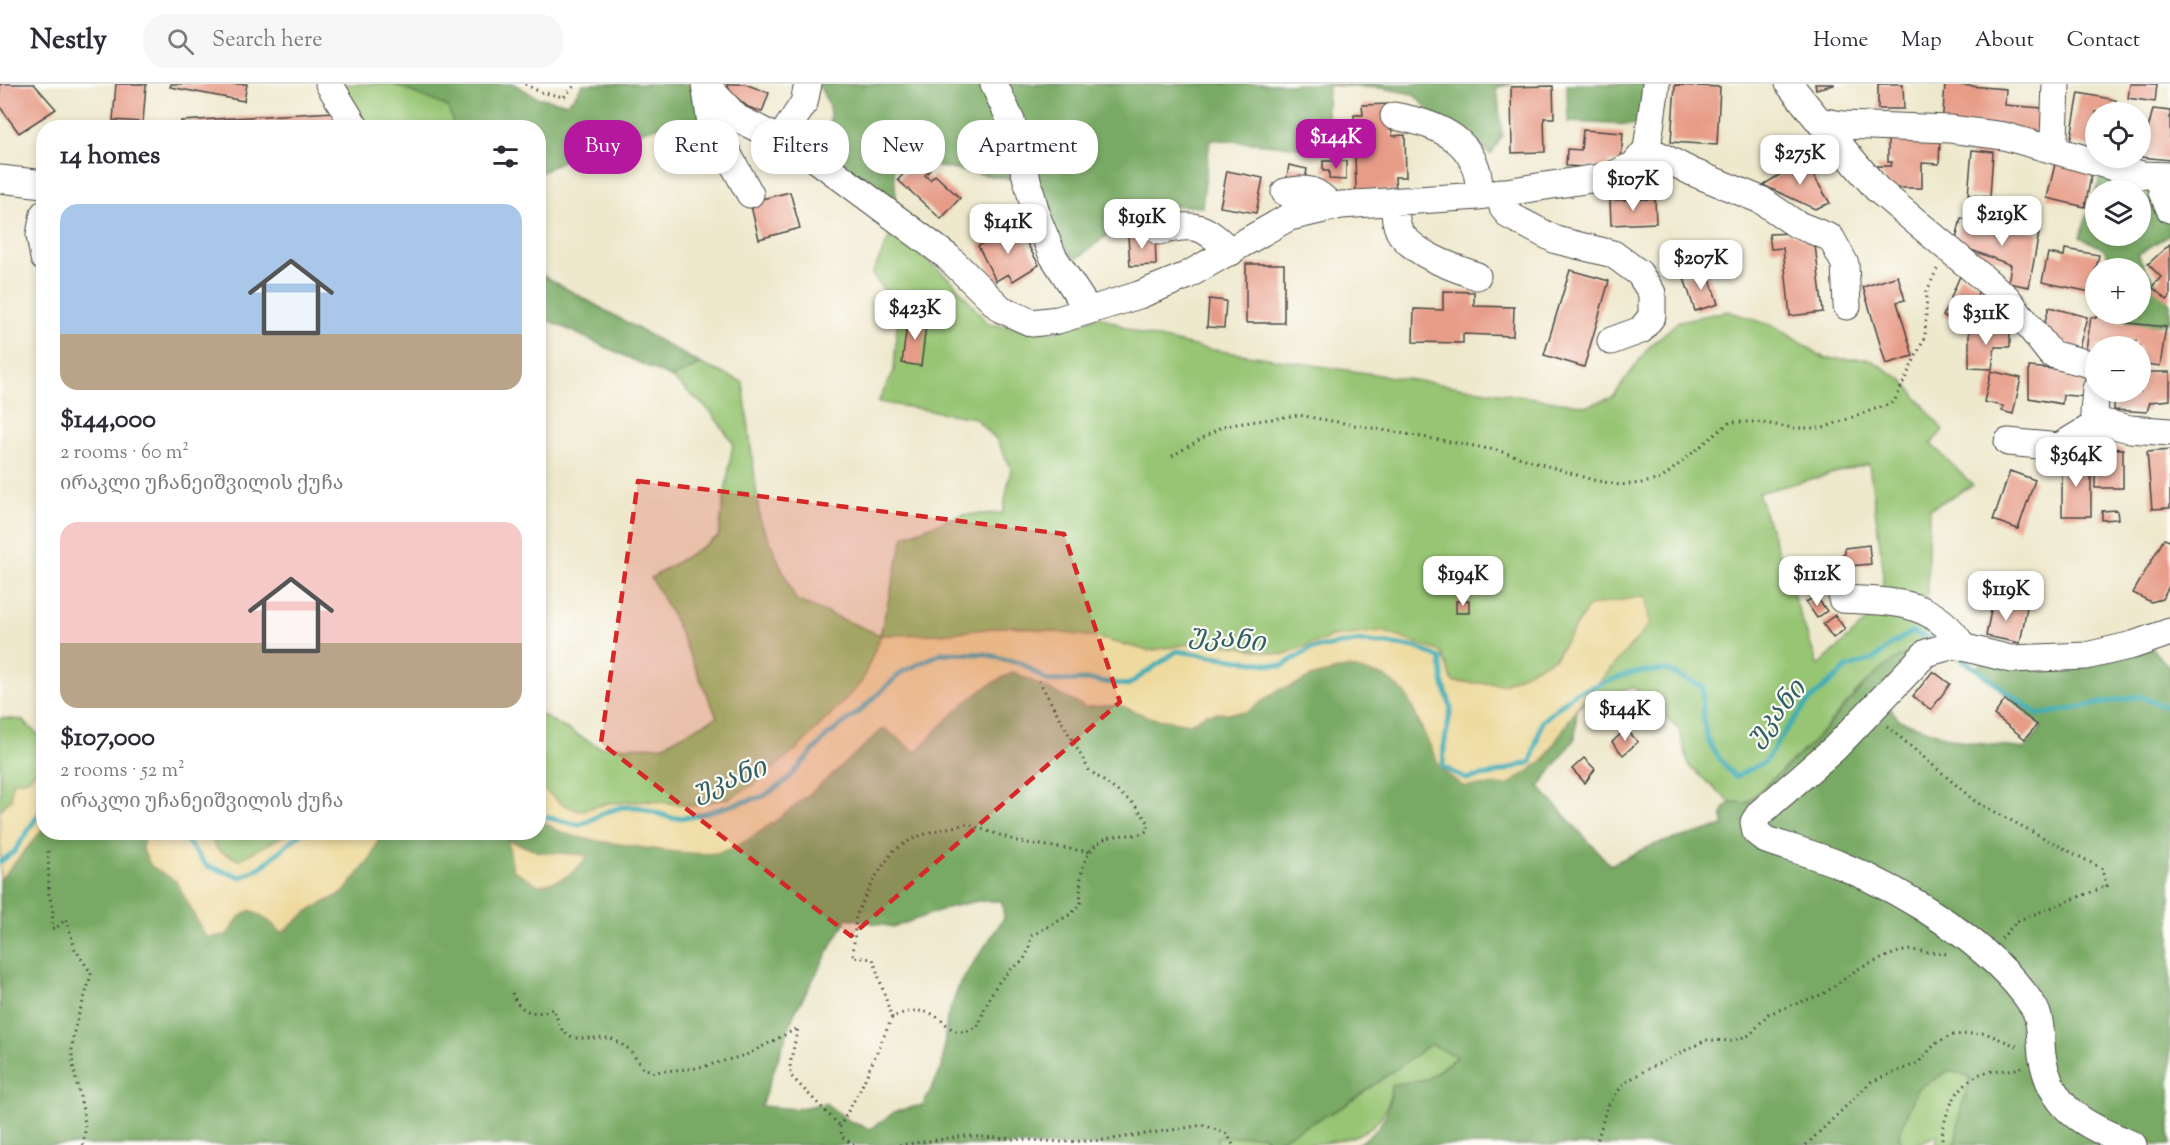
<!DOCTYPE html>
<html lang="en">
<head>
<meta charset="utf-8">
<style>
  body { margin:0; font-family:"Sorts Mill Goudy","Noto Serif Georgian",serif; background:#f7f7f7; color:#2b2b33; height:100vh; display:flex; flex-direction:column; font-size:22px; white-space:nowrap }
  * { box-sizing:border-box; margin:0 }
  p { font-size:20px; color:#7c7c81 }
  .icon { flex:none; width:33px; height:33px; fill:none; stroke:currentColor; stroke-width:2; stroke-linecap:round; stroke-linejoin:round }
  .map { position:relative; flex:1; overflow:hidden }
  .panel { position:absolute; left:36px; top:36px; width:510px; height:720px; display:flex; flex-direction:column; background:#fff; border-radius:24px; box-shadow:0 3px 9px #0003 }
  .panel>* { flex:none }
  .hud { position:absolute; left:564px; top:36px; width:570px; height:54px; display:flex; gap:12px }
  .fabs { position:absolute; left:2085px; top:18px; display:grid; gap:12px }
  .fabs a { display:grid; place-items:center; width:66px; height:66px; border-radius:50%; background:#fff; box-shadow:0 3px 9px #0003; font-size:30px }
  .price { position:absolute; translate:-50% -51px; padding:0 14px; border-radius:12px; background:#fff; color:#222; font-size:20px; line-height:39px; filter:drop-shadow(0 2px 3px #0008) }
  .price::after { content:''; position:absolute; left:50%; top:36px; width:18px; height:14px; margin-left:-9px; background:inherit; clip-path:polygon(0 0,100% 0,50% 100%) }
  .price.on { background:#b5179e; color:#fff }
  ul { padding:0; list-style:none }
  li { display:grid; align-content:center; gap:12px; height:318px; padding:0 24px }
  li span { display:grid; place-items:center; height:186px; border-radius:18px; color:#555 }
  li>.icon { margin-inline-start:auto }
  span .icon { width:108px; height:108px; fill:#fffc; stroke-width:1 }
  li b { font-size:26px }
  h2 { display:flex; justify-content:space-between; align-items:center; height:72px; padding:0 24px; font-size:26px }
  .pill { padding:0 21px; border-radius:24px; background:#fff; box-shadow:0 3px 9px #0003; font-size:21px; line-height:54px }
  .pill.on { background:#b5179e; color:#fff }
  header { display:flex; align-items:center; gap:36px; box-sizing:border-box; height:84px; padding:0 30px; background:#fff; border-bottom:2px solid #e1e1e2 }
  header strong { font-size:28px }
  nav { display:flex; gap:33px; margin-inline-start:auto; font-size:21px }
  .search { width:420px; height:54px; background:#f7f7f7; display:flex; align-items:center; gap:15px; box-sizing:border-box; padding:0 21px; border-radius:24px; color:#7c7c81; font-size:22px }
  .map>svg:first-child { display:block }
  .green { fill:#97c573; stroke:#61784f; stroke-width:1.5; fill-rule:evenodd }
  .forest { fill:#79aa65; stroke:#526a48; stroke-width:1.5; fill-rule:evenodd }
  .sand { fill:#eeda9e; stroke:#8c8264; stroke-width:1.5 }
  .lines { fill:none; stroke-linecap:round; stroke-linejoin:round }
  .stream { stroke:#3cadb5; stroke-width:5 }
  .building { fill:#e79c88 }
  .minor-casing { stroke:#484743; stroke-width:29 }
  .path { stroke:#484743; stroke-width:3; stroke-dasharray:1.5 4.5; stroke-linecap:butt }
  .minor { stroke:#fff; stroke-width:27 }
  .marked { fill:#d62828; fill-opacity:0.2; stroke:#d62828; stroke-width:4.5; stroke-dasharray:12 8; stroke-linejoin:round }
  .labels { text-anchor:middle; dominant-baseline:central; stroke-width:4.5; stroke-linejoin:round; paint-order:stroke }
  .water-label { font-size:27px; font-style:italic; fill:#325f62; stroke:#fdfcf7 }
</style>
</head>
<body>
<header>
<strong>Nestly</strong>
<div class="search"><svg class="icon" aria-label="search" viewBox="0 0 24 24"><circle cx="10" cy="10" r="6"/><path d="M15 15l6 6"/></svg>Search here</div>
<nav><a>Home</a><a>Map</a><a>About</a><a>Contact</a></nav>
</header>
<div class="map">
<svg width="2170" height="1061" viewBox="0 0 2170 1061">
  <rect width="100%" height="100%" fill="#fdfcf7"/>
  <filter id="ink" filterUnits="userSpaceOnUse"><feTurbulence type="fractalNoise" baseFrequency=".0167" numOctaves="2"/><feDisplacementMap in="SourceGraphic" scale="12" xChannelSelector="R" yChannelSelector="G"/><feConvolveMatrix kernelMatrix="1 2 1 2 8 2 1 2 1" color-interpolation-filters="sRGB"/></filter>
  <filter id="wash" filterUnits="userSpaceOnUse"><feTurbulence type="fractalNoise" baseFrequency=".008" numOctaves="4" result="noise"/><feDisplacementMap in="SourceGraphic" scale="24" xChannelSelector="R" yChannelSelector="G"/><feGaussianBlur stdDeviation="1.35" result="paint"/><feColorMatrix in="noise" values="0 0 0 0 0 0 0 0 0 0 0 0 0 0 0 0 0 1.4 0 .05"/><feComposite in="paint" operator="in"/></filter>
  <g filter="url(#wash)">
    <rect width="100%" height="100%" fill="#eee8cc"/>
    <!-- green -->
    <path class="green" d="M336,0H393L449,23L454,43H353Z
      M892,147L953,198L988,240L1052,248L1099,232L1141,250L1207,265L1587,322L1613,313L1649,263L1679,237L1728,227L1776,243L1826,275H1869L1903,296L1943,346L1931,360L1973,401L1929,425L1926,561L1864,600L1812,659L1746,719L1730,718L1689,682L1679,645L1633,603L1599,612L1577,623L1611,584L1589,522L1555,574L1504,600L1453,598L1441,568L1332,553L1282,571L1206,557L1149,567L1094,553L881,551L861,599L798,664L755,700L729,714L694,722L651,717L609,719L579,727L562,720L539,702L538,629L599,663L662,662L717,633L672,531L651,494L718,453L733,359L711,328L672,294L701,280L743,298L760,436L796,516L880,551L904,452L961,431L1003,429L1011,384L997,356L975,334L878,318L894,287L898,225L872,191ZM1869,380L1883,483L1882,523L1818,582L1758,409Z
      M0,634L22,636L43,655V681L0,726Z
      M206,749H288L240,776L219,767Z
      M1430,960L1457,972L1427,995L1391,1001C1390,1061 1323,1061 1269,1061L1344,1022Z
      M1948,987L1971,993L1961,1025L1955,1061H1936L1937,1051L1915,1061H1902L1899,1050L1917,1005Z
      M1235,1051H1263L1267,1061H1218L1217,1054Z"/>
    <!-- forest -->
    <path class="forest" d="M393,0H514L536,13L566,19L573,14L583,0H689L712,32L663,41L579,67L539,90L538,44L454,43L448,23Z
      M818,0H985L1004,44L1016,96L893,75L897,124L819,64C833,33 835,30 818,0Z
      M1000,0H1512L1497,3L1502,52L1491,71L1458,43L1435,32L1413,10L1382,4L1328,1L1326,66L1210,55L1202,123L1149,120L1076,175L1059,163Z
      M1567,0H1648L1644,37L1634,41L1568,38Z
      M2103,86L2147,99L2170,135V150L2137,171L2170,220V238L2146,242L2125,236V230H2140V184H2113L2104,165L2080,153L2095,107L2096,152H2140V106H2096Z
      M539,174L542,191L701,280L672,294L539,232Z
      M1926,561L1886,618L1899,636L1959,657L2025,665L2042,643L1976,584L1989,572L2151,562L2170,585V1061H1955L1961,1025L1971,993L1948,987L1917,1005L1899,1050L1902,1061H1356C1381,1046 1391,1031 1391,1001L1427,995L1457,973L1431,960L1344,1022L1269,1061L1263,1051L1217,1054L1218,1061H0V796L43,745L44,748L146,749L142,764L151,782L176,796L187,815L227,851L240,832L251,826L270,838L282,849L308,827L343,809L371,774L381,749L538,748L539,734C561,754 592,756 620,760C644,764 694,772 716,769C757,763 851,674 884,644L917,668C948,634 971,606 1014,588L1085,623L1119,621L1152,634L1190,640L1206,630L1247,628L1278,606L1298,600L1310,593L1349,583L1386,593L1406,610L1421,645L1544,677L1577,623L1575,654L1539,703L1610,781L1653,761L1723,742V727L1730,718L1747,719C1768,699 1791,680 1812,659C1848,623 1875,577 1926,561ZM509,756L539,768L513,786ZM978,817H1002L1004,834L960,899L947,934L942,984L923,1021L896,1027L870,1045L851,1038L825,1019L796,1025L761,1022L794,930L847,834L894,843L950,823Z"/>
    <!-- sand -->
    <path class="sand" d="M1645,512L1650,540L1577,623L1544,676L1508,701L1463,702L1441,685L1406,610L1386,593L1349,583L1310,593L1298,600L1278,606L1247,628L1206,630L1190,640L1152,634L1119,621L1085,623L1014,588C972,606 947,635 916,668L884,644C850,674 757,763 716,769C693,772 644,764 620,760C592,756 561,754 539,734V702L562,720L579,727L609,719L651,717L694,722L729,714L755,700L798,664L861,599L881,551L941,550L1012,542L1094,553L1149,567L1206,557L1282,571L1332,553L1382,547L1441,568L1453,598L1504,600L1555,574L1589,522Z
      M43,681V745L0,796V726L11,715L12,698L28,695Z
      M146,749H206L219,767L239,776L288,749H381L371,774L343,809L308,827L282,849L270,838L251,826L240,832L227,851L206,853L176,797L151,782L142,764Z
      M508,756L539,768L588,771C574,791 563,797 539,801L513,786Z"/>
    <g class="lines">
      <!-- stream -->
      <path class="stream" d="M1961,574L2039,631L2139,612L2170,625
        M538,728L545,733L580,741L606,728L622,723H638L672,734L691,733L764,712L785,698L827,652L861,626L902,588L942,569L985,570L1023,580L1048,597L1090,596L1128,601L1177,567L1282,582L1310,565L1361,557L1415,563L1440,574L1443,598L1451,624L1444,662L1443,683L1466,695L1493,690L1531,678L1542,637L1575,609L1631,589L1666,586L1703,603C1701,647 1705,661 1735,693L1765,678L1785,647L1811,615L1847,584L1874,575L1892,560L1912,548L1937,557
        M179,748L207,782L242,793L261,783L302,748
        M0,778L14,768L44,722"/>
    </g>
    <g id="blocks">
      <!-- building -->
      <path class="building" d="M0,0H34L56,25L19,49L0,23Z
        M116,0H146L143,38L113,36Z
        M171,0H247L244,17L170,3Z
        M727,0H745L769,9L762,28L748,23L731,9Z
        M1815,0H1834V1L1816,5Z
        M1878,0H1903L1904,25H1878Z
        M1945,0L2006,5L2005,21L2042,24L2041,50L1942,43Z
        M2130,0H2157L2155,18L2128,14Z
        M1675,1L1720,3L1717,61L1671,58Z
        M1553,2L1554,34H1544L1545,68L1512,69L1511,3Z
        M2079,9L2116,16L2114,28H2096V63L2070,58Z
        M1392,20V52L1405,51L1406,93H1395L1396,107H1356L1354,31H1363L1362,21Z
        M2153,25L2170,27V76L2141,73Z
        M334,28L335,44H181V37Z
        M1583,46L1623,49L1621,78H1608L1607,84L1566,82L1567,65L1581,66Z
        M1888,55L1940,57L1939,80L1922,79V104H1890L1876,82H1891L1892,78H1888Z
        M1972,66L1993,68L1990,113L1968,111Z
        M917,75L930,86L925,91L930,96L935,91L960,114L941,135L898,96Z
        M1804,76L1830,119L1815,125L1763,101Z
        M1323,77H1346V96L1329,95V87H1323Z
        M2055,80L2092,88L2085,123L2047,114Z
        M1289,81L1307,85L1304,103L1286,99Z
        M1227,87L1263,94L1256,129L1220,123Z
        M790,108L800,144L759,155L750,118Z
        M1655,115L1656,139L1611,141L1610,116Z
        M1961,134L2039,149L2029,203L2008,199L2011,181L1955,160Z
        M1018,143L1039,181L1013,197L1008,190L996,197L978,162L1001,148L1003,152Z
        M1792,149L1815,161L1823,228L1790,232L1783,164L1771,165L1769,150Z
        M1155,151L1156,181L1130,182L1128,152Z
        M2170,160V213L2167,216L2152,203L2161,193L2148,180Z
        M2065,165L2099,171L2091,208L2042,198L2048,169L2064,172Z
        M1246,180H1284V239H1246Z
        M1570,186L1609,197L1584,283L1544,271Z
        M1707,186L1718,220L1695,227L1684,194Z
        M1898,192L1905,216L1897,218L1913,272L1886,280L1863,203Z
        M1960,192L1981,201L1977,211L1995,218L1991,229L1979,224L1971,243L1943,232Z
        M1443,207L1474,208V222L1514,223L1513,252L1463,250V259L1413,258L1414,225L1443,226Z
        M1209,215L1226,217L1224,244L1207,243Z
        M2049,223L2087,233L2078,268L2042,249Z
        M2097,230H2119L2118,238L2166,243L2160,282L2140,279V262H2135L2136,257L2118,255L2116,262H2096V268L2086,266L2091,233L2096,234Z
        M908,232L927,234L921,282L902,279Z
        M1969,245L2010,246V263H1995L1992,285L1969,284Z
        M2029,283L2090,288L2089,313L2063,311L2062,320L2029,314Z
        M1991,287L2021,294L2013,330L2002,327L2003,322L1984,318Z
        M2140,288H2170V316L2150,318L2147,328L2114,326L2115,308H2140Z
        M2096,364L2123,365V404H2095Z
        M2170,366V424L2152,425L2147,368Z
        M2062,377H2091V432H2062Z
        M2010,387L2035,396L2018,445L1993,436Z
        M2117,426L2118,435L2102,436V427Z
        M2164,455L2170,457V500L2162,515L2151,518L2133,509Z
        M1869,461L1871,480L1849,482L1850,489L1808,501L1803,482L1845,470V464Z
        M1816,512L1827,527L1817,534L1806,518Z
        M1993,516L2027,523L2020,559L1986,552Z
        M1456,517H1469V529H1456Z
        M1835,531L1845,545L1833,554L1823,540Z
        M1933,587L1950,600L1931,626L1913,612Z
        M2005,616L2037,641L2025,655L1994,631Z
        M1626,645L1638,658L1623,671L1612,658Z
        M1584,674L1595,685L1585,699L1572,685Z"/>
    </g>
  </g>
  <g filter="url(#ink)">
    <use href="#blocks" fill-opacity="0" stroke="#484743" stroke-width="1.5"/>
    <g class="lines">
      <!-- minor casing -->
      <g class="minor-casing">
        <path id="minor" d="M329,0L356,44
          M705,0L737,34L812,72L948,173L1001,225L1032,239L1058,236L1139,211L1186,192L1289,133L1341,121L1479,112L1611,92L1634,81L1647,65L1656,0
          M705,0L711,40L750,110
          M994,0L1011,37L1038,136L1053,172L1088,226
          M1789,0L1819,37L1843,41L1950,45L2004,52L2142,91L2170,92
          M1394,32C1440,40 1482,58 1479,112
          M1819,37L1877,105L2007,214L2051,270L2094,281L2096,286
          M779,57L804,19L808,0
          M2050,64L2054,54L2056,0
          M1647,65L1692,88L1761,116L1796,140L1831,154L1845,180L1847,222
          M2161,93L2162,108L2170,125
          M0,95L44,100
          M1285,108C1310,104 1314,104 1332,123
          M1501,108L1503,124L1510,132L1556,156L1613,170L1639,189L1652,209V232L1641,246L1611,257
          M1394,117C1395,128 1395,141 1401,150C1418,172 1452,183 1477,192
          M44,130L40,151L44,174
          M1159,147C1197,138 1204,142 1231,168
          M2096,305L2094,328L2100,338L2130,345L2170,348
          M2008,358L2059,363L2100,338
          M1842,515C1892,518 1932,515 1962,561
          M2133,1061C2086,1041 2051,1028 2042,971C2040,955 2042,935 2033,922C1993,861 1906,808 1840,781C1816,771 1790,764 1766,756L1756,748L1754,738L1760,729L1835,664L1926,569L1954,561L2011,575L2086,572L2133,561L2170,548"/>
      </g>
      <!-- path -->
      <path class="path" d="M525,0L540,8L564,13L576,0
        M1172,372L1223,342L1298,331L1496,366L1593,396L1620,401L1642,399L1661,395L1730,338H1757L1794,344H1823L1894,318L1925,253L1927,207L1937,185
        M1887,642L1976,718L2101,784L2107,802L2017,837L2001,855
        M48,767L49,810L53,825L52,844L55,845L66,835L75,865L91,889C86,915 73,938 72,965C71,995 91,1031 83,1061
        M512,909C519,928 534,933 553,925L563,948L574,954H611L629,965L642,983L653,988L698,984L746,971L798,944L790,980L791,992L840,1042
        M892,934L873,875L853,873L856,831L876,792L894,766L912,755L933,747L967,740L1020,758L1091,768
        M854,1061L842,1053L840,1042L861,1004L892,934C903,927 922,924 934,931C953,942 950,954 977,944C984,928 989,910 1000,897C1017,876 1027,884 1031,852L1071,830L1081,819C1078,791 1083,757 1116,752C1127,750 1139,753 1148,746V738L1134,720L1089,686L1039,597
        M899,1061L966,1052L1062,1058L1106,1056L1204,1041L1227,1050L1233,1061
        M1596,1061L1607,1023L1624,999L1646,986L1706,956L1731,957L1750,951L1768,930L1823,910L1858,885L1895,869L1909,866L1948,870
        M1806,1061L1871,998L1918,979L1935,960L1952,951L1985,949L2019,963
        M1942,1061C1941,1037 1953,1005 1976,992C1990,984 2008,989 2022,983"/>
      <!-- minor -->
      <use href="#minor" class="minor"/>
    </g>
  </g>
  <!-- marked area -->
  <path class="marked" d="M638,397L1064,450L1120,618L851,852L601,659Z"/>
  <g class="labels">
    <!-- water labels -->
    <g class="water-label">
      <text transform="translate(1227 556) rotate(7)">უკანი</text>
      <text transform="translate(1777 630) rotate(-50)">უკანი</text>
      <text transform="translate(730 697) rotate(-20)">უკანი</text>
    </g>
  </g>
</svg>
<div class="fabs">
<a><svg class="icon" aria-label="locate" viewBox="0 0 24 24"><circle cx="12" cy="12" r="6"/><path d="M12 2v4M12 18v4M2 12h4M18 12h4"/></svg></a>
<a><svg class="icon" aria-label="layers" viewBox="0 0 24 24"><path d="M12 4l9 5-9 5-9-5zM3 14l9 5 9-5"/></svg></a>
<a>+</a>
<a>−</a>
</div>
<b class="price on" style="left:1336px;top:86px">$144K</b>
<b class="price" style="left:1800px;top:102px">$275K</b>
<b class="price" style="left:1633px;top:128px">$107K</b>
<b class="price" style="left:2002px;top:163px">$219K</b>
<b class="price" style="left:1142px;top:166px">$191K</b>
<b class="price" style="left:1008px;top:171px">$141K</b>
<b class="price" style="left:1701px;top:207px">$207K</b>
<b class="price" style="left:915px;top:257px">$423K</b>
<b class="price" style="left:1986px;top:262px">$311K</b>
<b class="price" style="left:2076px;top:404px">$364K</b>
<b class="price" style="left:1463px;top:523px">$194K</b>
<b class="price" style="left:1817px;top:523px">$112K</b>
<b class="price" style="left:2006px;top:538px">$119K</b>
<b class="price" style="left:1625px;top:658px">$144K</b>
<div class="hud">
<a class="pill on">Buy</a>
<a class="pill">Rent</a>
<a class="pill">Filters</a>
<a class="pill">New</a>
<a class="pill">Apartment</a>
</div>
<section class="panel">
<h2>14 homes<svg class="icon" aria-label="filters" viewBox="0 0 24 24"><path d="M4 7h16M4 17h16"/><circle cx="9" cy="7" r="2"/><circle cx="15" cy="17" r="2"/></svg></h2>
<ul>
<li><span style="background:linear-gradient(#a9c7e8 70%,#b9a48a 0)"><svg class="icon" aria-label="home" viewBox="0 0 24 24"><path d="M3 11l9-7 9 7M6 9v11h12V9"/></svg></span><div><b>$144,000</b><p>2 rooms · 60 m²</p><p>ირაკლი უჩანეიშვილის ქუჩა</p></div></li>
<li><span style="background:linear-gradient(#f6c9c9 65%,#b9a48a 0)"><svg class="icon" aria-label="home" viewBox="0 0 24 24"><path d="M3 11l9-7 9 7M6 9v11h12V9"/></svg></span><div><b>$107,000</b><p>2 rooms · 52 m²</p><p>ირაკლი უჩანეიშვილის ქუჩა</p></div></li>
</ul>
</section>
</div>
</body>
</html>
